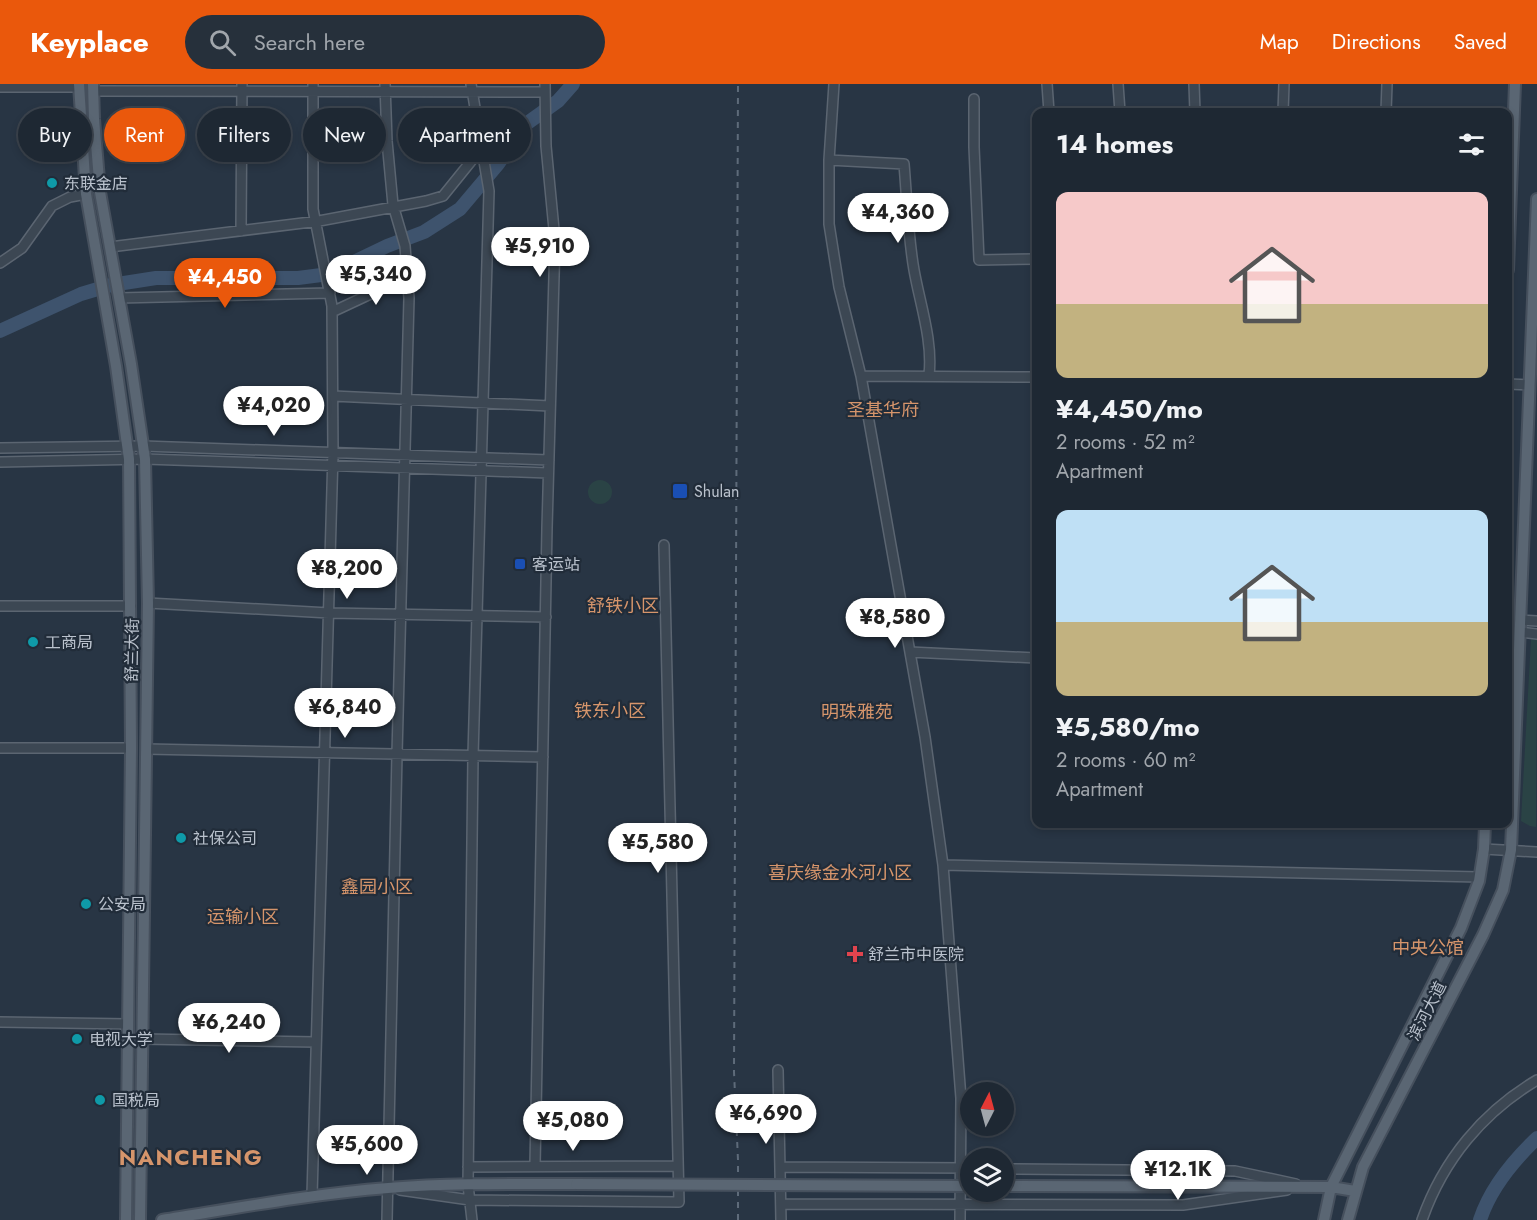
<!DOCTYPE html>
<html lang="en">
<head>
<meta charset="utf-8">
<style>
  body { margin:0; font-family:Jost,"Noto Sans SC",sans-serif; background:#26303b; color:#f1f3f6; height:100vh; display:flex; flex-direction:column; font-size:22px; white-space:nowrap }
  * { box-sizing:border-box; margin:0 }
  p { font-size:20px; color:#a1a6ac }
  .icon { flex:none; width:33px; height:33px; fill:none; stroke:currentColor; stroke-width:2; stroke-linecap:round; stroke-linejoin:round }
  .map { position:relative; flex:1; overflow:hidden }
  .sheet { position:absolute; left:1032px; top:24px; width:480px; height:720px; display:flex; flex-direction:column; background:#1e2833; border-radius:12px; box-shadow:0 3px 9px #0003,0 0 0 2px #3c444e }
  .sheet>* { flex:none }
  .guide { position:absolute; left:18px; top:24px; width:570px; height:54px; display:flex; gap:12px }
  .needle { width:39px; rotate:6deg }
  .fabs { position:absolute; left:960px; top:998px; display:grid; gap:12px }
  .fabs a { display:grid; place-items:center; width:54px; height:54px; border-radius:50%; background:#1e2833; box-shadow:0 3px 9px #0003,0 0 0 2px #3c444e; font-size:30px }
  .price { position:absolute; translate:-50% -51px; padding:0 14px; border-radius:21px; background:#fff; color:#222; font-size:20px; line-height:39px; filter:drop-shadow(0 2px 3px #0008) }
  .price::after { content:''; position:absolute; left:50%; top:36px; width:18px; height:14px; margin-left:-9px; background:inherit; clip-path:polygon(0 0,100% 0,50% 100%) }
  .price.selected { background:#ea580c; color:#fff }
  ul { padding:0; list-style:none }
  li { display:grid; align-content:center; gap:12px; height:318px; padding:0 24px }
  li span { display:grid; place-items:center; height:186px; border-radius:12px; color:#555 }
  li>.icon { margin-inline-start:auto }
  span .icon { width:108px; height:108px; fill:#fffc; stroke-width:1 }
  li b { font-size:26px }
  h2 { display:flex; justify-content:space-between; align-items:center; height:72px; padding:0 24px; font-size:26px }
  .chip { padding:0 21px; border-radius:27px; background:#1e2833; box-shadow:0 3px 9px #0003,0 0 0 2px #3c444e; font-size:21px; line-height:54px }
  .chip.selected { background:#ea580c; color:#fff }
  header { display:flex; align-items:center; gap:36px; box-sizing:border-box; height:84px; padding:0 30px; background:#ea580c; color:#fff }
  header strong { font-size:28px }
  nav { display:flex; gap:33px; margin-inline-start:auto; font-size:21px }
  .search { width:420px; height:54px; background:#26303b; display:flex; align-items:center; gap:15px; box-sizing:border-box; padding:0 21px; border-radius:33px; color:#a1a6ac; font-size:22px }
  .map>svg:first-child { display:block }
  .green { fill:#2a4345 }
  .lines { fill:none; stroke-linecap:round; stroke-linejoin:round }
  .river { stroke:#3e536d; stroke-width:14 }
  .minor-casing { stroke:#5b6571; stroke-width:12 }
  .major-casing { stroke:#46505d; stroke-width:14 }
  .minor { stroke:#3c4753; stroke-width:9 }
  .major { stroke:#5a6673; stroke-width:10 }
  .rail { stroke:#5e6b7a; stroke-width:2; stroke-dasharray:6 6; stroke-linecap:butt }
  .major-bridge-casing { stroke:#46505d; stroke-width:14; stroke-linecap:butt }
  .major-bridge { stroke:#5a6673; stroke-width:10 }
  .culture-dot { fill:#0f9aa8; stroke:#212c39; stroke-width:2 }
  .transit-dot { fill:#1a4fb4; stroke:#212c39; stroke-width:2 }
  .health-dot { fill:#e0444e; stroke:#212c39; stroke-width:2 }
  .labels { text-anchor:middle; dominant-baseline:central; stroke-width:4.5; stroke-linejoin:round; paint-order:stroke }
  .poi-label { font-size:16px; fill:#bac2cd; stroke:#212c39; text-anchor:start }
  .street-label { font-size:16px; fill:#bac2cd; stroke:#212c39 }
  .neighbourhood-label { font-size:18px; fill:#d6956b; stroke:#212c39 }
  .district-label { font-size:22px; font-weight:bold; letter-spacing:1.5px; fill:#d6956b; stroke:#212c39 }
</style>
</head>
<body>
<header>
<strong>Keyplace</strong>
<div class="search"><svg class="icon" aria-label="search" viewBox="0 0 24 24"><circle cx="10" cy="10" r="6"/><path d="M15 15l6 6"/></svg>Search here</div>
<nav><a>Map</a><a>Directions</a><a>Saved</a></nav>
</header>
<div class="map">
<svg width="1537" height="1136" viewBox="0 0 1537 1136">
  <rect width="100%" height="100%" fill="#283544"/>
  <!-- green -->
  <path class="green" d="M588 408a12 12 0 1 1 24 0a12 12 0 1 1-24 0Z
    M1531,555L1537,556L1536,743L1530,742L1521,737Z"/>
  <g class="lines">
    <!-- river -->
    <path class="river" d="M0,247L81,210L111,201L156,194H298L329,190L387,162L424,148L460,125L498,80L526,40L558,17L573,0
      M1480,1136C1490,1105 1514,1076 1537,1054"/>
    <!-- minor casing -->
    <g class="minor-casing">
      <path id="minor" d="M385,0L387,57L393,121L405,162L409,214L397,670L387,1136
        M471,0L489,107L473,672L468,1101L472,1136
        M834,0L829,76V140L839,203L861,292L892,467L925,653L943,781L961,1014L960,1136
        M1047,0L1049,28
        M1118,0L1120,28
        M1194,0L1195,28
        M0,3H79
        M93,7L545,8
        M974,15V63L979,176L1036,175
        M1283,28L1284,0
        M1386,28L1387,0
        M829,76L904,80C907,115 908,152 914,186C920,220 933,257 929,291
        M241,147L242,0
        M110,163L319,137L426,117L443,112L481,65
        M0,179L22,164L52,122L70,113L86,110
        M119,214L330,209
        M332,228L409,192
        M861,292L1036,293
        M1508,300L1530,301
        M333,312L550,322
        M0,364L143,362L549,376
        M0,378L145,375L548,389
        M148,519L329,529L546,533
        M0,522H131
        M1520,536L1537,537
        M1520,548L1537,550
        M910,568L1036,574
        M0,664H131
        M146,665L543,673
        M1484,765L1537,768
        M943,781L1479,793
        M0,938L128,940
        M143,955L316,958
        M778,986L781,1136
        M535,1082L547,444L555,156L546,62L545,0
        M468,1083L678,1082
        M780,1083L970,1084
        M1004,1085L1235,1087L1296,1100
        M400,1106L470,1116L679,1118L664,461
        M312,1112L333,369L332,222L313,125V0
        M781,1120L1183,1121L1287,1106
        M1422,1136C1443,1076 1483,1028 1537,996"/>
    </g>
    <!-- major casing -->
    <g class="major-casing">
      <path id="major" d="M79,0L86,110L116,282L129,375L131,664L126,1136
        M93,0L94,35L100,108L131,280L145,375L148,519L140,1136
        M1508,186L1515,0
        M1004,1102L1331,1103L1355,1107
        M162,1136C237,1124 312,1110 388,1104C451,1099 513,1100 576,1100
        M1324,1136L1331,1103L1461,844L1479,797L1484,765L1485,740
        M1348,1136L1363,1083L1483,851L1503,806L1511,766L1537,115"/>
    </g>
    <!-- minor -->
    <use href="#minor" class="minor"/>
    <!-- major -->
    <use href="#major" class="major"/>
    <!-- rail -->
    <path class="rail" d="M738,1136V1076L734,988L738,0"/>
    <!-- major-bridge casing -->
    <g class="major-bridge-casing">
      <path id="major-bridge" d="M576,1100L970,1102"/>
    </g>
    <!-- major-bridge -->
    <use href="#major-bridge" class="major-bridge"/>
  </g>
  <!-- markers -->
  <g class="culture-dot">
    <circle cx="52" cy="99" r="6"/>
    <circle cx="33" cy="558" r="6"/>
    <circle cx="181" cy="754" r="6"/>
    <circle cx="86" cy="820" r="6"/>
    <circle cx="77" cy="955" r="6"/>
    <circle cx="100" cy="1016" r="6"/>
  </g>
  <g class="transit-dot">
    <rect x="672" y="399" width="16" height="16" rx="3"/>
    <rect x="514" y="474" width="12" height="12" rx="3"/>
  </g>
  <path class="health-dot" d="M852 861h6v6h6v6h-6v6h-6v-6h-6v-6h6z"/>
  <g class="labels">
    <!-- poi labels -->
    <g class="poi-label">
      <text x="64" y="99">东联金店</text>
      <text x="694" y="407">Shulan</text>
      <text x="532" y="480">客运站</text>
      <text x="45" y="558">工商局</text>
      <text x="193" y="754">社保公司</text>
      <text x="98" y="820">公安局</text>
      <text x="868" y="870">舒兰市中医院</text>
      <text x="89" y="955">电视大学</text>
      <text x="112" y="1016">国税局</text>
    </g>
    <!-- street labels -->
    <g class="street-label">
      <text transform="translate(132 566) rotate(-89)">舒兰大街</text>
      <text transform="translate(1427 927) rotate(-63)">滨河大道</text>
    </g>
    <!-- neighbourhood labels -->
    <g class="neighbourhood-label">
      <text x="883" y="326">圣基华府</text>
      <text x="623" y="522">舒铁小区</text>
      <text x="610" y="627">铁东小区</text>
      <text x="857" y="628">明珠雅苑</text>
      <text x="840" y="789">喜庆缘金水河小区</text>
      <text x="377" y="803">鑫园小区</text>
      <text x="243" y="833">运输小区</text>
      <text x="1428" y="864">中央公馆</text>
    </g>
    <!-- district labels -->
    <g class="district-label">
      <text x="191" y="1073">NANCHENG</text>
    </g>
  </g>
</svg>
<div class="fabs">
<a><svg class="needle" viewBox="-14 -14 28 28"><path d="M0-13l5 13h-10z" fill="#e53935"/><path d="M0 13l5-13h-10z" fill="#a1a6ac"/></svg></a>
<a><svg class="icon" aria-label="layers" viewBox="0 0 24 24"><path d="M12 4l9 5-9 5-9-5zM3 14l9 5 9-5"/></svg></a>
</div>
<b class="price" style="left:898px;top:160px">¥4,360</b>
<b class="price" style="left:540px;top:194px">¥5,910</b>
<b class="price" style="left:376px;top:222px">¥5,340</b>
<b class="price selected" style="left:225px;top:225px">¥4,450</b>
<b class="price" style="left:274px;top:353px">¥4,020</b>
<b class="price" style="left:347px;top:516px">¥8,200</b>
<b class="price" style="left:895px;top:565px">¥8,580</b>
<b class="price" style="left:345px;top:655px">¥6,840</b>
<b class="price" style="left:658px;top:790px">¥5,580</b>
<b class="price" style="left:229px;top:970px">¥6,240</b>
<b class="price" style="left:766px;top:1061px">¥6,690</b>
<b class="price" style="left:573px;top:1068px">¥5,080</b>
<b class="price" style="left:367px;top:1092px">¥5,600</b>
<b class="price" style="left:1178px;top:1117px">¥12.1K</b>
<div class="guide">
<a class="chip">Buy</a>
<a class="chip selected">Rent</a>
<a class="chip">Filters</a>
<a class="chip">New</a>
<a class="chip">Apartment</a>
</div>
<section class="sheet">
<h2>14 homes<svg class="icon" aria-label="filters" viewBox="0 0 24 24"><path d="M4 7h16M4 17h16"/><circle cx="9" cy="7" r="2"/><circle cx="15" cy="17" r="2"/></svg></h2>
<ul>
<li><span style="background:linear-gradient(#f6c9c9 60%,#c2b280 0)"><svg class="icon" aria-label="home" viewBox="0 0 24 24"><path d="M3 11l9-7 9 7M6 9v11h12V9"/></svg></span><div><b>¥4,450/mo</b><p>2 rooms · 52 m²</p><p>Apartment</p></div></li>
<li><span style="background:linear-gradient(#bfe0f5 60%,#c2b280 0)"><svg class="icon" aria-label="home" viewBox="0 0 24 24"><path d="M3 11l9-7 9 7M6 9v11h12V9"/></svg></span><div><b>¥5,580/mo</b><p>2 rooms · 60 m²</p><p>Apartment</p></div></li>
</ul>
</section>
</div>
</body>
</html>
